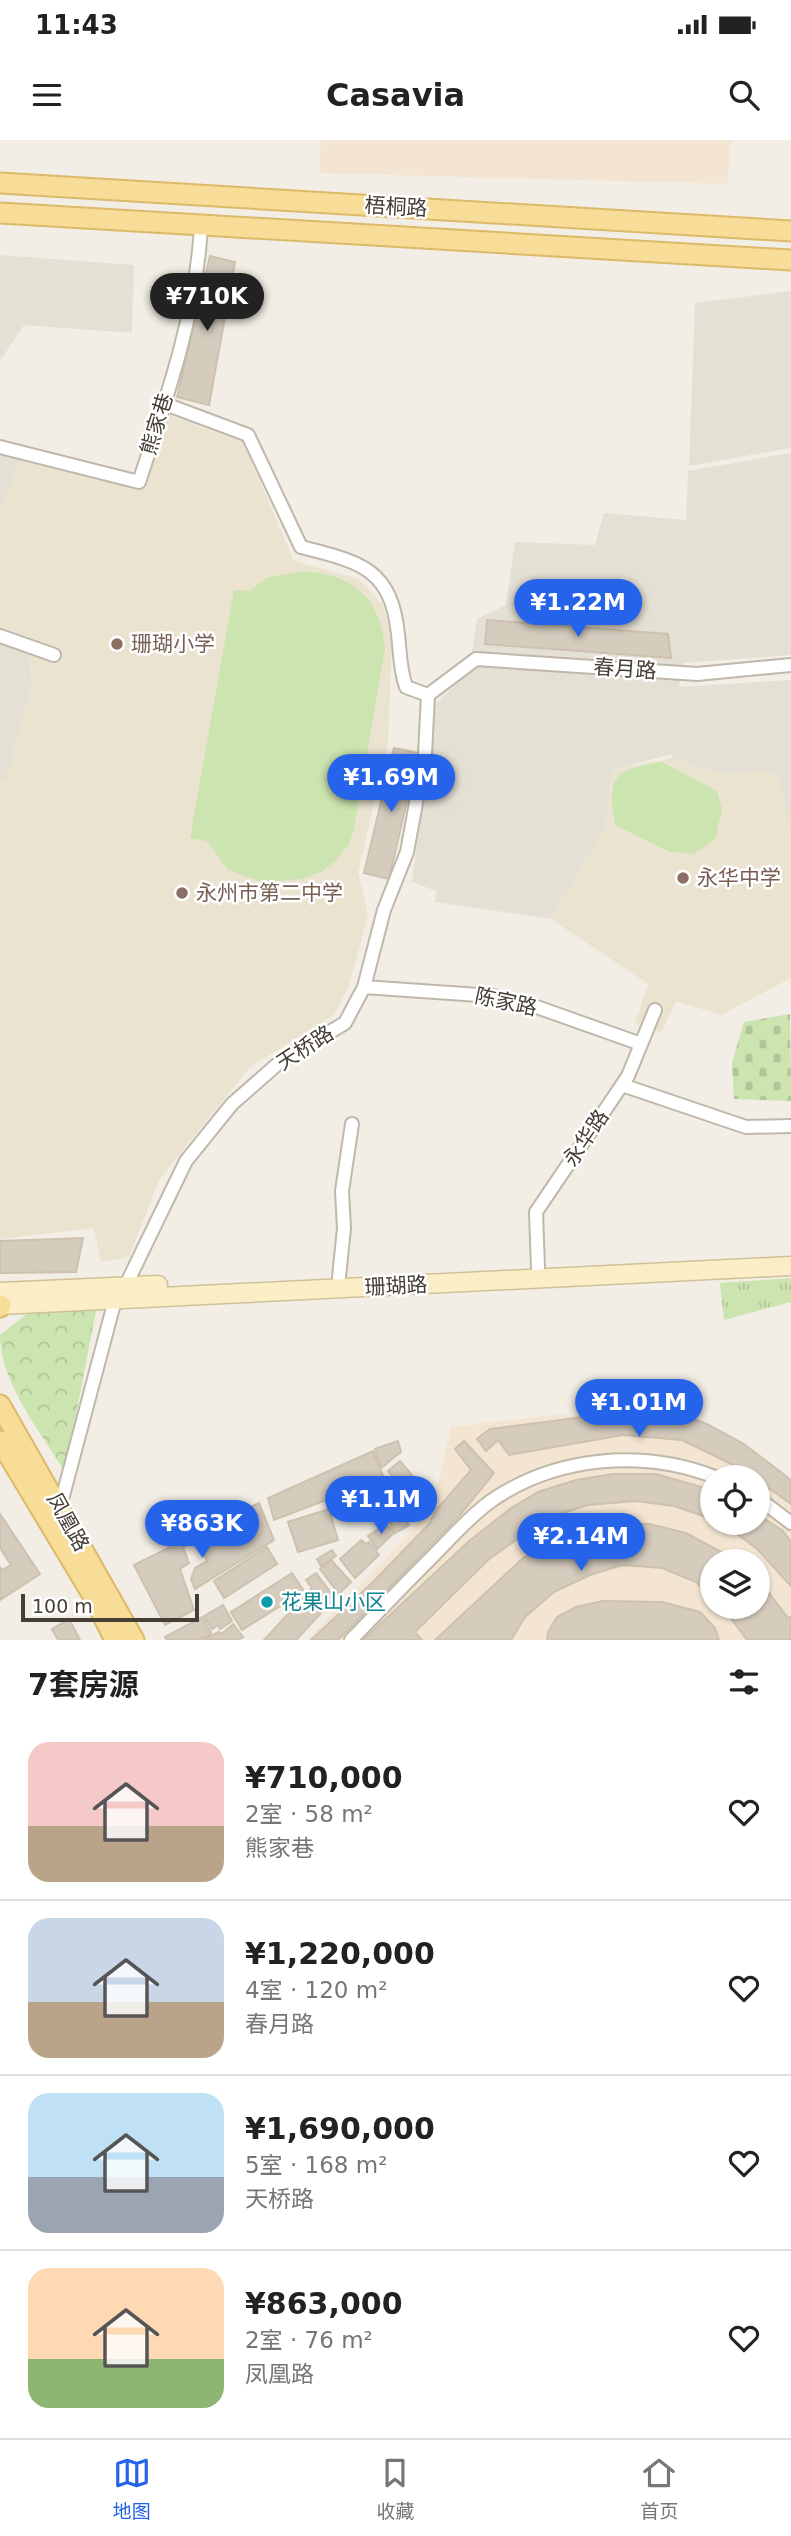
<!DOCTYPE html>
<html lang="zh">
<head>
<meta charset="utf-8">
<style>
  body { margin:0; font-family:"DejaVu Sans","Noto Sans SC",sans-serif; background:#f6f6f6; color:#222; height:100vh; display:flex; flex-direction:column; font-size:26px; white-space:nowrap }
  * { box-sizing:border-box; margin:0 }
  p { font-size:23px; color:#767676 }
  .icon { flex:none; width:38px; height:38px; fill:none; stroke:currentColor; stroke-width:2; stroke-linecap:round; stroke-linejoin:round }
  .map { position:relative; height:1500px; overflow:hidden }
  .details { display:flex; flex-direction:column; background:#fff; flex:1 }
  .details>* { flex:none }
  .buttons { position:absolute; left:700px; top:1325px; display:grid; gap:14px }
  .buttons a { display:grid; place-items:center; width:70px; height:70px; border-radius:50%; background:#fff; box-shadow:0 2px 5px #0004; font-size:35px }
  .scale { position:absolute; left:21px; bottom:18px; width:178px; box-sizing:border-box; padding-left:7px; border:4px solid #443e35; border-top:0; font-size:19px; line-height:24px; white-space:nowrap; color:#443e35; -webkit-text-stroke:5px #fff; paint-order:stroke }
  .price { position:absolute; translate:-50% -60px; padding:0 16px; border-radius:24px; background:#2563eb; color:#fff; font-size:23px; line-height:46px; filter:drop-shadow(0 2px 4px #0008) }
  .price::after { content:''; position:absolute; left:50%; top:42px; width:21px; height:16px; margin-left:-10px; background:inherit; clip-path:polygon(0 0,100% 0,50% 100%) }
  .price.on { background:#222; color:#fff }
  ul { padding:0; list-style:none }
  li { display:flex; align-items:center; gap:21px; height:175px; padding:0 28px }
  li+li { border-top:2px solid #e0e0e0 }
  li span { display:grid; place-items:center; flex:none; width:196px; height:140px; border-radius:21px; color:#555 }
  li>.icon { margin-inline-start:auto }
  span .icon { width:84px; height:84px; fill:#fffc; stroke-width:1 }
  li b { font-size:30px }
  h2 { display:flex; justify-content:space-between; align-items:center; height:84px; padding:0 28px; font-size:30px }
  .status { display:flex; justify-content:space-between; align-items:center; height:49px; padding:0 35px; background:#fff; direction:ltr }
  .status svg { height:19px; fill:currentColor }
  header { display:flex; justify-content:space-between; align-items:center; height:91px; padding:0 28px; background:#fff; font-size:32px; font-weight:800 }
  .tab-bar { display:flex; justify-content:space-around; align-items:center; height:98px; border-top:2px solid #e0e0e0; background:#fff; font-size:19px; color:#767676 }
  .tab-bar a { display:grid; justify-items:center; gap:4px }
  .tab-bar .on { color:#2563eb }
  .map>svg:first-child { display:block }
  .residential { fill:#e5e0d4 }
  .commercial { fill:#f3e5d1; fill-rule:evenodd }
  .education { fill:#eae3d0 }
  .grass { fill:url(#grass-tufts) }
  .cemetery { fill:url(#cemetery-stones) }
  .park { fill:url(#park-crowns) }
  .pitch { fill:#cce4b0 }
  .building { fill:#d5ccbe; stroke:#cdc1af; stroke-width:2 }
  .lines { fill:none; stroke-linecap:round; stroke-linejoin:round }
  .minor-casing { stroke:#bfb8ab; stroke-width:16 }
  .secondary-casing { stroke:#cfc197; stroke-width:21 }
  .primary-casing { stroke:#dcb968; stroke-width:23 }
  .minor { stroke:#fff; stroke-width:12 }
  .secondary { stroke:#fbeec6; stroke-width:18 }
  .primary { stroke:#f8dd98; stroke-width:19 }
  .education-dot { fill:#8d6e63; stroke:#fff; stroke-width:2.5 }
  .culture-dot { fill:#0f9aa8; stroke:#fff; stroke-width:2.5 }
  .labels { text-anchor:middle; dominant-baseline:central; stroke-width:5; stroke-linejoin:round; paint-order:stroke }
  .street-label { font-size:21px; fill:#443e35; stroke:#fff }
  .education-label { font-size:21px; fill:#785e54; stroke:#fff; text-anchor:start }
  .culture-label { font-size:21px; fill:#0d838f; stroke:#fff; text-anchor:start }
</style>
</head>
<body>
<div class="status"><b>11:43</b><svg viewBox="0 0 49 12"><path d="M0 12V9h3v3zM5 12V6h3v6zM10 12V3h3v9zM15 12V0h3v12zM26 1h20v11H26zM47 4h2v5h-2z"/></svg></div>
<header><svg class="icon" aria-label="menu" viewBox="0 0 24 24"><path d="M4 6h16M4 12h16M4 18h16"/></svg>Casavia<svg class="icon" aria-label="search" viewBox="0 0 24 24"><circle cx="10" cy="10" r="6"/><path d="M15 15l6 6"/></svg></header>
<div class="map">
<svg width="791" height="1500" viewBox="0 0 791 1500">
  <defs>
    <pattern id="grass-tufts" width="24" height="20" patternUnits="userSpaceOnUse" patternTransform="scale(1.75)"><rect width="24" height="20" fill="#cce4b0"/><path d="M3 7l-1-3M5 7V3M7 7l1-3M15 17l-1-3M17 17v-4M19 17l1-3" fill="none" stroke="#b0c598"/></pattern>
    <pattern id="cemetery-stones" width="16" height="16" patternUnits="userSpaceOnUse" patternTransform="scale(1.75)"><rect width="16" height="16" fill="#cce4b0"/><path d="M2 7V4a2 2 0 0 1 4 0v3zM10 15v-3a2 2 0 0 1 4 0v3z" fill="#b0c598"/></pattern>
    <pattern id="park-crowns" width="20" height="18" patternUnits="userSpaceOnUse" patternTransform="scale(1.75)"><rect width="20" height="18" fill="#cce4b0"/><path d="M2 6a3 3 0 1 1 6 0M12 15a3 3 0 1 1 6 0" fill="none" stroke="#b0c598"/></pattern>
  </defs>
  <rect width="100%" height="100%" fill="#f2eee5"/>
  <!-- residential -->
  <path class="residential" d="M0,115L134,125L132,193L24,185L0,221Z
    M791,151V308L689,326L695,163Z
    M791,313V515L683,523L679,547L791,540V696L777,631L720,634L672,618V614L612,630L606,687L551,779L435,762L436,751L412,742L435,565L469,531L477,479L506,465L515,402L595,405L604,373L686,380L688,331Z
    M0,314L20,320L0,371Z
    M0,503L29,513L32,544L6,641L0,639Z"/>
  <!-- commercial -->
  <path class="commercial" d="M321,0H731L727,44L319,33Z
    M553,1275L676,1276L762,1318L791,1349V1500H307L412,1391L438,1344L451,1287ZM712,1337H758V1382H712ZM712,1421H758V1466H712Z"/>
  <!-- education -->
  <path class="education" d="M166,274L243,302L294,421L359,439L383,465L392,498L388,604L358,732L368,775L349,846L334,875L250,927L159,1040L129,1117L101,1122L94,1088L2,1099L0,1096V639L6,641L32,544L28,500L0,490V371L20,320L146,348Z
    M672,618L720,634L777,631L791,696V838L721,875L676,861L661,893L635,883L648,844L551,779L606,687L612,630Z"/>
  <!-- grass -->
  <path class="grass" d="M791,1138V1162L724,1180L720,1143Z"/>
  <!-- cemetery -->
  <path class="cemetery" d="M790,874L791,961L734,959L732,923L744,882Z"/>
  <!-- park -->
  <path class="park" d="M97,1166L65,1332C41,1292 0,1243 0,1195L32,1170Z"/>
  <!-- pitch -->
  <path class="pitch" d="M303,431C354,435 380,457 385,508L354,689L349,704L336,720L321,732L301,739L262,742L228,730L207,701L190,698L234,450L250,451L266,438Z
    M662,622L717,651L722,670L715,699L694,714L670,712L615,685C607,634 614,630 662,622Z"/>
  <!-- building -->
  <path class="building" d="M210,116L235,122L209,265L177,257Z
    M487,480L668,494L671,518L485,504Z
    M394,608L418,613L389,739L364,733Z
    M83,1098L76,1132L0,1133V1101Z
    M638,1270L674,1272L707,1284L744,1304L791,1340V1364L758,1340V1337L682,1300L623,1295L509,1315L498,1300L486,1311L477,1299L490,1289Z
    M398,1301L401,1312L381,1328L375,1309Z
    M464,1301L494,1333L460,1375L338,1500H311L372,1443L429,1384L437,1369L471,1330L455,1309Z
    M373,1311L384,1338L274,1380L268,1358Z
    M400,1321L422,1347L410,1357L388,1331Z
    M613,1334H656L712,1350V1379L674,1366L636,1361L588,1365L547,1378L488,1420L415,1492L422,1500H363L468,1402L511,1368L538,1352L576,1340Z
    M259,1363L274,1400L195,1449L191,1439L195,1428L207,1421L198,1400L183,1407L189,1423L180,1429L194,1470L165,1485L134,1425Z
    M419,1367L422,1375L409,1381L405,1373Z
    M329,1369L338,1400L298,1412L288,1382Z
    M0,1374L40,1434L0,1460V1427L2,1430L11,1425L0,1408Z
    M758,1375L782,1390L791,1402V1446L757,1409L721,1382H758Z
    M404,1376L409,1385L395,1393L390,1383Z
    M386,1384L394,1393L377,1409L368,1396Z
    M605,1384H649L686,1393L738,1421H712V1457L696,1442L662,1428L622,1425L590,1435L554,1452L525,1477L511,1500H435L523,1418L563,1396Z
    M361,1400L366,1404L369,1402L379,1415L355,1438L340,1419Z
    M267,1407L277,1424L224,1458L214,1441Z
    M332,1410L336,1416L321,1426L317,1419Z
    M331,1420L351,1442L339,1454L320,1429Z
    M292,1433L304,1451L242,1490L231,1472Z
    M316,1433L335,1458L296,1500H264L312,1448L306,1440Z
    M758,1438L788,1478L791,1477V1500H747L722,1466H758Z
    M603,1461L662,1462L700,1472L715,1488L719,1500H547L548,1492L557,1477L576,1467Z
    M223,1465L232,1481L220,1489L218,1485L212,1489L204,1476Z
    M202,1477L211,1493L199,1500H167L165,1497Z
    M69,1479L80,1500H58L52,1489Z
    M233,1484L243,1497L238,1500L203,1499L219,1492L222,1494Z"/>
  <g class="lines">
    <!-- minor casing -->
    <g class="minor-casing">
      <path id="minor" d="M165,264L248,295L301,407C359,422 391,427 398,494C400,513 400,530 406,547L428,555
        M0,307L139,342C166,260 197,172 201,85
        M0,496L54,515
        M428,555L476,519L697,534L791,525
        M364,847L493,856L534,866L641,904
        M622,945L746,987L791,986
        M538,1128L536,1072L628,936L655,870
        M339,1137L344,1088L342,1051L352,984
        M125,1147L186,1021L232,964L281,921L345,883L364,847L384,770L407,712L425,614L428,555
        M758,1358L791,1383
        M60,1367L115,1160
        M351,1500C378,1472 405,1444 433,1416C451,1398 470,1376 491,1361C556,1316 642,1309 715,1337"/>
    </g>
    <!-- secondary casing -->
    <g class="secondary-casing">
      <path id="secondary" d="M0,1152L158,1145
        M0,1165L791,1126"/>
    </g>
    <!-- primary casing -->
    <g class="primary-casing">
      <path id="primary" d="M0,43L791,91
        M0,73L791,120
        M0,1167L1,1165
        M0,1265L134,1500
        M0,1301L92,1454L115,1500"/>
    </g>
    <!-- minor -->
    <use href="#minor" class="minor"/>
    <!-- secondary -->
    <use href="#secondary" class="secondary"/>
    <!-- primary -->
    <use href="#primary" class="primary"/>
  </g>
  <!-- markers -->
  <g class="education-dot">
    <circle cx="117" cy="504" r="7"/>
    <circle cx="683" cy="738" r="7"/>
    <circle cx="182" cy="753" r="7"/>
  </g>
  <circle class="culture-dot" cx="267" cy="1462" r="7"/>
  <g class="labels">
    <!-- street labels -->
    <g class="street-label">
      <text transform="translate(396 67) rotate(3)">梧桐路</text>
      <text transform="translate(157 284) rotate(-73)">熊家巷</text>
      <text transform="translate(625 529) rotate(4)">春月路</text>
      <text transform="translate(506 862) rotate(12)">陈家路</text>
      <text transform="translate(305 908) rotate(-33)">天桥路</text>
      <text transform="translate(586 998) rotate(-56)">永华路</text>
      <text transform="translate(396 1146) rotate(-3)">珊瑚路</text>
      <text transform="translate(68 1382) rotate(61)">凤凰路</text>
    </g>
    <!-- education labels -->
    <g class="education-label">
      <text x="131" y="504">珊瑚小学</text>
      <text x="697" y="738">永华中学</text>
      <text x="196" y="753">永州市第二中学</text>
    </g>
    <!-- culture labels -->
    <g class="culture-label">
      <text x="281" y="1462">花果山小区</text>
    </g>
  </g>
</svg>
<div class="buttons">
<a><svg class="icon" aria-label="locate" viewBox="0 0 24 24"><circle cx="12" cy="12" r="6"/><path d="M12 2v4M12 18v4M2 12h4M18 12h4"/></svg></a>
<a><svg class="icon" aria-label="layers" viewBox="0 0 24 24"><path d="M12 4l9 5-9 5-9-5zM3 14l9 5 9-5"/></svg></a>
</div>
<div class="scale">100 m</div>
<b class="price on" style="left:207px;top:193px">¥710K</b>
<b class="price" style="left:578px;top:499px">¥1.22M</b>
<b class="price" style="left:391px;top:674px">¥1.69M</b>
<b class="price" style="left:639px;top:1299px">¥1.01M</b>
<b class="price" style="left:381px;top:1396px">¥1.1M</b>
<b class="price" style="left:202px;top:1420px">¥863K</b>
<b class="price" style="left:581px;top:1433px">¥2.14M</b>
</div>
<section class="details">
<h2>7套房源<svg class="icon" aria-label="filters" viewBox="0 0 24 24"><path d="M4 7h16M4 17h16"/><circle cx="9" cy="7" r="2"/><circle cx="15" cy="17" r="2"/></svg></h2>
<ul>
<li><span style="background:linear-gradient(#f6c9c9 60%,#b9a48a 0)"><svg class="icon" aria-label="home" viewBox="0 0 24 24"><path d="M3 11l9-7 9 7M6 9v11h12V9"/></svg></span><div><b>¥710,000</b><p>2室 · 58 m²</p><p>熊家巷</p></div><svg class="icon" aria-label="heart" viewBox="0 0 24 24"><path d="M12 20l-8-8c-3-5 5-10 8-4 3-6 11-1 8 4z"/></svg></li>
<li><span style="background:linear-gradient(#c9d6e8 60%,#b9a48a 0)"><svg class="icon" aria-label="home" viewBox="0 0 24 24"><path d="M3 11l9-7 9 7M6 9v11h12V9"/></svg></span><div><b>¥1,220,000</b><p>4室 · 120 m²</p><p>春月路</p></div><svg class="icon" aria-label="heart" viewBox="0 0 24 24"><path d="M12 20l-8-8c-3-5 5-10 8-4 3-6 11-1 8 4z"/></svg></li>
<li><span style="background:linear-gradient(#bfe0f5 60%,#9aa5b1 0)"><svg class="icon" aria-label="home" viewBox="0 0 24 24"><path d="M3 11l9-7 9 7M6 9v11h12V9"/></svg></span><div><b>¥1,690,000</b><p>5室 · 168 m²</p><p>天桥路</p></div><svg class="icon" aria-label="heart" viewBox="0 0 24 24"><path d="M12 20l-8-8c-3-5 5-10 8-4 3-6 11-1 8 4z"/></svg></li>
<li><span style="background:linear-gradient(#ffd9b3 65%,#8fb573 0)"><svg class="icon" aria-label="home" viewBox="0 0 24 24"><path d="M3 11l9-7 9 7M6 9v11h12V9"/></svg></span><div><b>¥863,000</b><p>2室 · 76 m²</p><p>凤凰路</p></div><svg class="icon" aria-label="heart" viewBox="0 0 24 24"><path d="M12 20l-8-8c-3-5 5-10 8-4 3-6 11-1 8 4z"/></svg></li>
</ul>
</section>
<nav class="tab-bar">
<a class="on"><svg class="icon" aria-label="map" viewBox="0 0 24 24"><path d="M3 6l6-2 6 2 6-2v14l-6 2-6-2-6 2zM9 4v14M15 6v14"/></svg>地图</a>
<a><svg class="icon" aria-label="saved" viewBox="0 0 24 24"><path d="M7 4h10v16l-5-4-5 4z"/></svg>收藏</a>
<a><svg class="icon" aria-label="home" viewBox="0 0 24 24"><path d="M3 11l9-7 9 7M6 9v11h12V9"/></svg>首页</a>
</nav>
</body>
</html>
